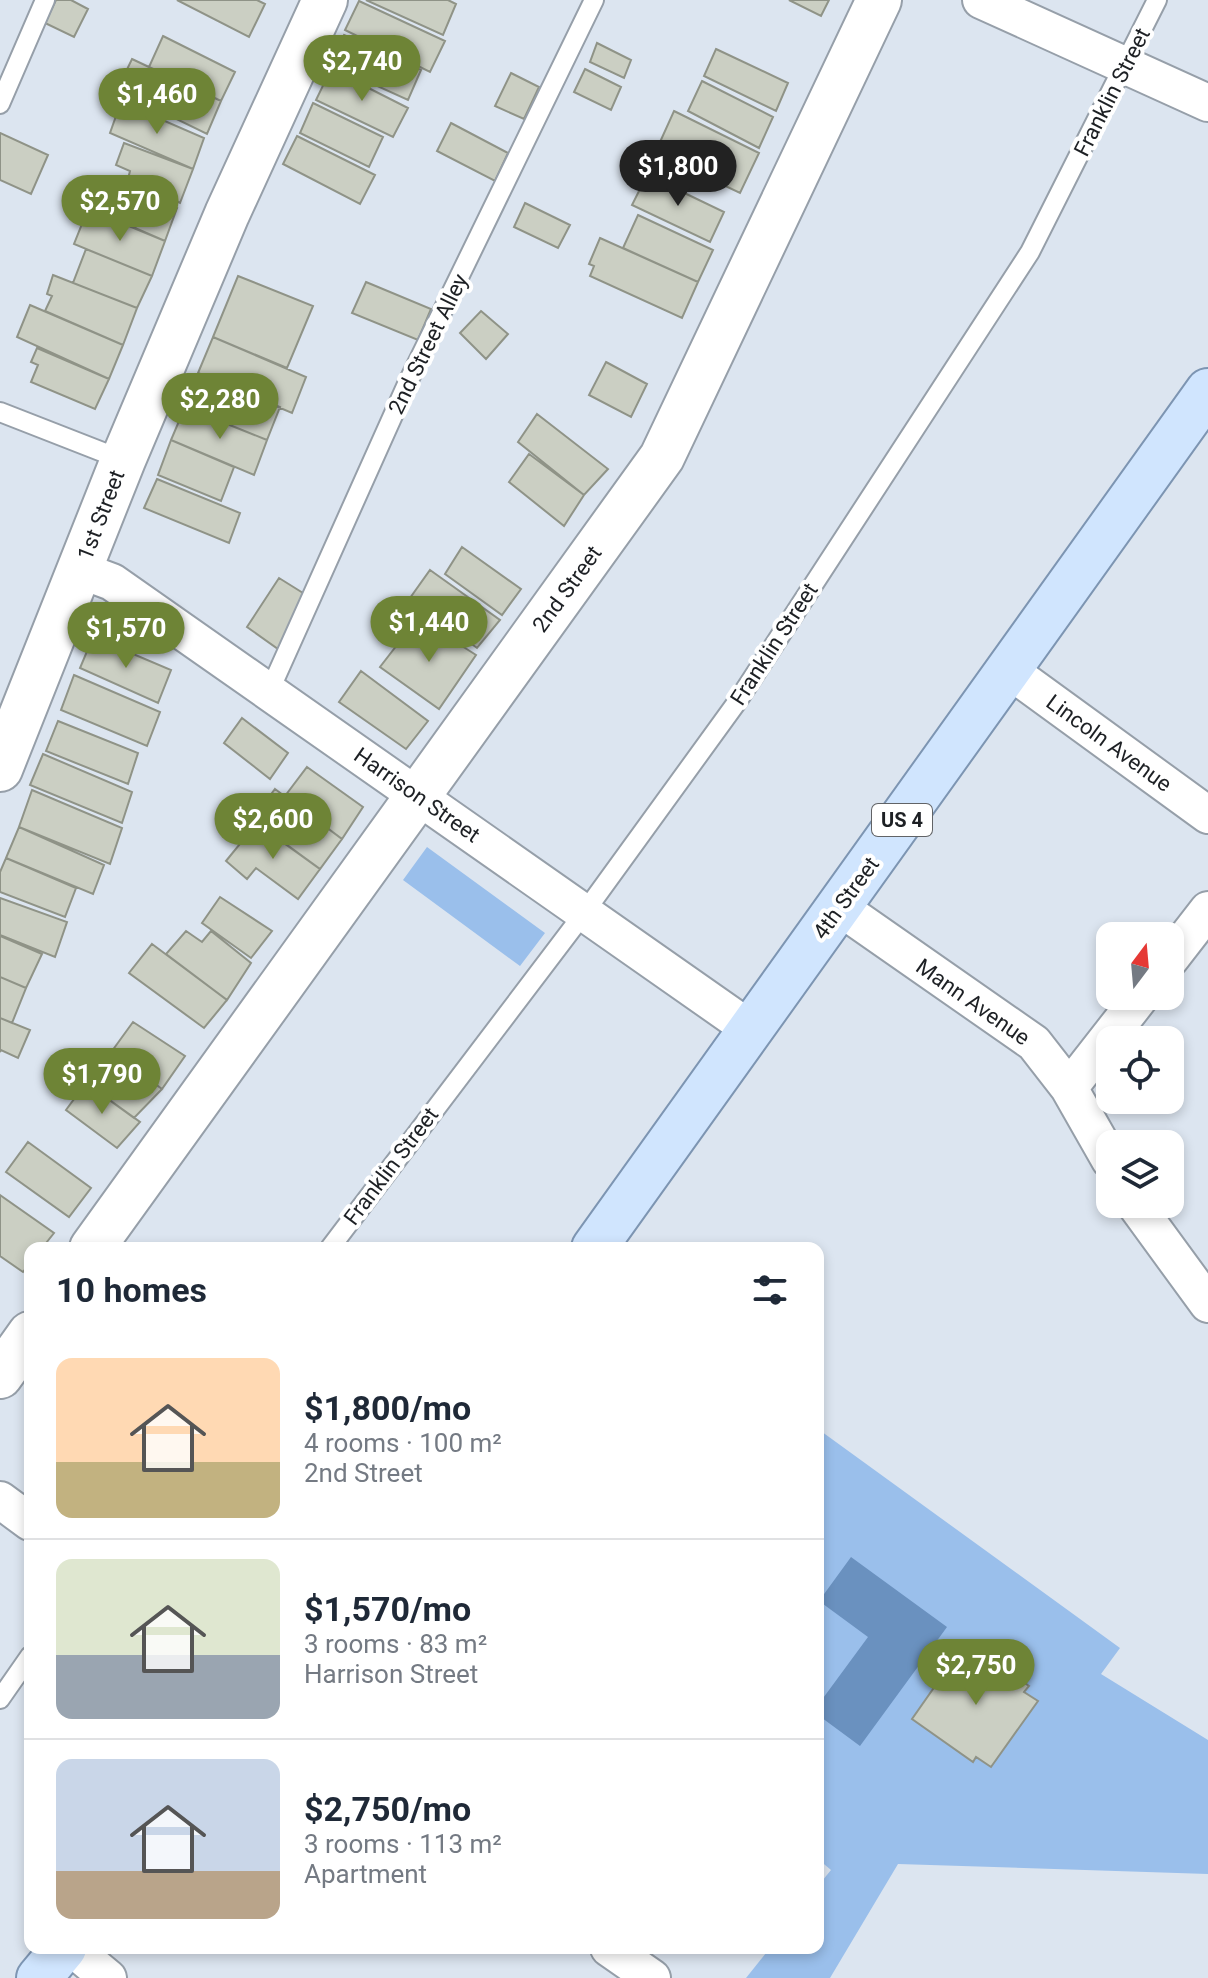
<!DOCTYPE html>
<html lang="en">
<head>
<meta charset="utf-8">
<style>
  body { margin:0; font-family:Roboto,sans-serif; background:#f2f2f3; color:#1f2937; height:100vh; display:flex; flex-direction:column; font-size:30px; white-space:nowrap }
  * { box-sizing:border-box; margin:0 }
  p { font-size:26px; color:#747a83 }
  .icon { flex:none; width:44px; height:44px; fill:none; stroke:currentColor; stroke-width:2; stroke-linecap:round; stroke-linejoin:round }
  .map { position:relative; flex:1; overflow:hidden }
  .details { position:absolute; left:24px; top:1242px; width:800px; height:712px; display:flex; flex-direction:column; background:#fff; border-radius:16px; box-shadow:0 4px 12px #0003 }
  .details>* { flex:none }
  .needle { width:52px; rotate:16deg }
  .buttons { position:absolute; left:1096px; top:922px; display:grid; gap:16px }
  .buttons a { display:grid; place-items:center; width:88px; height:88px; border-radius:16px; background:#fff; box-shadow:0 4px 12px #0003; font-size:40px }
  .price { position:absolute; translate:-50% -68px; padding:0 18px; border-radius:28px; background:#6e8436; color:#fff; font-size:26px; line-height:52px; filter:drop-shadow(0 2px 4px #0008) }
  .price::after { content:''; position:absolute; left:50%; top:48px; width:24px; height:18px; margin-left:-12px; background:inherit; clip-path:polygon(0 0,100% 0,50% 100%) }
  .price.selected { background:#222; color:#fff }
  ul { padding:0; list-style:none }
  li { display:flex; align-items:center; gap:24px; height:200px; padding:0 32px }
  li+li { border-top:2px solid #e0e1e3 }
  li span { display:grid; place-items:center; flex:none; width:224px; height:160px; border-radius:16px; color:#555 }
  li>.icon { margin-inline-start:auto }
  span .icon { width:96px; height:96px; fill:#fffc; stroke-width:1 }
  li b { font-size:34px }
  h2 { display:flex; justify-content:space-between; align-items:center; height:96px; padding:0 32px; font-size:34px }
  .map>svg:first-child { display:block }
  .green { fill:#9abfeb }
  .water { fill:#6a91bf }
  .building { fill:#cbcfc3; stroke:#8f9387; stroke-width:2 }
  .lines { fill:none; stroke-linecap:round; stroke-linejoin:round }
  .service-casing { stroke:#969fa9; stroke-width:22 }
  .minor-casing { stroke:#969fa9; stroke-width:40 }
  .tertiary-casing { stroke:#969fa9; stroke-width:48 }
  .primary-casing { stroke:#7d95b2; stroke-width:48 }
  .service { stroke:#fff; stroke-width:18 }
  .minor { stroke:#fff; stroke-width:36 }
  .tertiary { stroke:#fff; stroke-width:44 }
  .primary { stroke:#d0e5fe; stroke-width:44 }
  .labels { text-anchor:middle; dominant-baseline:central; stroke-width:8; stroke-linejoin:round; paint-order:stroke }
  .shield { fill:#fff; stroke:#616366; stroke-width:2 }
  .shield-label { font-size:20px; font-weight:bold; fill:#1d2024 }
  .street-label { font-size:22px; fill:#1d2024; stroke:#fff }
</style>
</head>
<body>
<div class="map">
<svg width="1208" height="1978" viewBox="0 0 1208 1978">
  <rect width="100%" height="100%" fill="#dce5f0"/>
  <!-- green -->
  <path class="green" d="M427,847L545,933L520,966L403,880Z
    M818,1429L1120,1648L1101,1674L1208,1740V1874L898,1864L830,1978H746L770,1948H818V1886L831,1870L818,1859Z"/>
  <!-- water -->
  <path class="water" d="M851,1557L947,1627L860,1746L818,1715V1705L868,1637L819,1601Z"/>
  <!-- building -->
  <path class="building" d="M56,0H71L88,9L74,37L45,23Z
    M177,0H257L265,4L249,37Z
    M366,0H448L456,4L443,35Z
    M789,0H829L821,16Z
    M359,1L445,41L430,72L345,30Z
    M344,35L421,70L408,100L331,65Z
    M163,36L235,72L221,101L149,67Z
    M597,43L631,60L624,78L590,62Z
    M716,49L788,83L776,111L704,76Z
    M132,59L221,101L207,134L117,90Z
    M331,69L408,108L393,137L316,100Z
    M585,69L621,87L611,110L574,92Z
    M511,73L539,87L524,119L495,106Z
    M702,81L773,117L759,148L688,111Z
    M121,102L204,138L193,169L110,133Z
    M313,103L383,137L369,167L300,133Z
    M674,111L759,153L740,193L719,183L724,172L660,142Z
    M451,123L508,153L495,181L437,151Z
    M0,133L48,155L31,194L0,180Z
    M297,136L375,175L360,204L283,164Z
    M124,143L193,169L180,203L128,179L130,171L116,165Z
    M647,175L724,212L710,242L632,205Z
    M148,197L177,208L165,241L135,228Z
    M525,203L570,225L558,248L514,227Z
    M88,209L165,241L152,276L74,244Z
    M638,215L713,250L698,282L623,248Z
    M600,238L698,282L682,318L590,276L594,266L589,264Z
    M86,249L152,276L137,308L73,283Z
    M53,275L137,308L123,345L45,311L52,296L47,294Z
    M238,276L313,306L287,368L213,337Z
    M366,282L431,309L418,340L352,313Z
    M30,305L123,345L109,379L17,337Z
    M481,311L508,334L486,359L460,333Z
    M213,337L306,377L292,413L198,373Z
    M37,348L109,379L95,409L31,382L38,365L31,362Z
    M606,362L647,384L631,417L589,395Z
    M198,373L280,407L267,440L185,407Z
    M185,407L267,440L254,475L171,440Z
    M537,414L608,469L584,495L518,442Z
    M171,440L234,467L221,501L158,475Z
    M529,454L584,495L564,526L509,482Z
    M157,479L240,513L229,543L144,508Z
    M462,547L521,589L502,615L445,574Z
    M430,570L500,620L477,648L410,598Z
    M279,578L311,598L278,649L247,627Z
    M429,625L476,655L439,709L380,667L411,627L419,634Z
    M93,637L171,670L158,703L80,668Z
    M361,671L428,721L406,749L339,702Z
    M74,675L160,712L147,746L61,710Z
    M242,718L288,753L270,779L224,743Z
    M58,721L138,753L128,784L46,751Z
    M43,754L132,792L122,823L30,785Z
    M307,767L363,807L342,839L285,796Z
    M275,789L342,839L320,869L252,820Z
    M32,790L122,828L110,864L19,827Z
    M257,823L320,869L298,899L256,868L247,879L226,861Z
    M19,827L104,865L93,894L6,858Z
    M6,858L76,888L65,917L0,892V872Z
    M220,897L272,931L251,958L202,923Z
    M0,898L67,922L55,957L0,935Z
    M186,931L202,942L211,931L251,963L227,1000L166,954Z
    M0,936L42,954L26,988L0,977Z
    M152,944L227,1000L204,1028L129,973Z
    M0,977L26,988L12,1023L0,1018Z
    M0,1018L30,1030L18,1058L1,1050L0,1052Z
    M133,1022L185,1056L162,1089L112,1051Z
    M112,1051L162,1089L134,1118L86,1083Z
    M86,1083L140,1122L117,1148L66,1110Z
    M28,1142L91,1188L69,1217L6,1172Z
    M0,1195L54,1233L42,1248H30V1263L23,1272L0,1256Z
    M966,1642L1029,1686L1024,1692L1038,1701L991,1767L976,1757L973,1762L912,1719Z"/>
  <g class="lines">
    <!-- service casing -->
    <g class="service-casing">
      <path id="service" d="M0,104L45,0
        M0,412L123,460
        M269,692L408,382L594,0
        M330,1248L584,913L737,702L1030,252L1157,0
        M0,1699L30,1656"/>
    </g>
    <!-- minor casing -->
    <g class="minor-casing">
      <path id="minor" d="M981,0L1208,103
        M80,570L112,582L750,1029
        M1010,671L1208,815
        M839,907L1034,1043L1069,1088L1110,1160
        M1170,959L1208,910
        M1069,1088L1141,996
        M1135,1204L1208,1304
        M0,1500L30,1522
        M72,1948L108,1978
        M609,1948L652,1978"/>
    </g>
    <!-- tertiary casing -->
    <g class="tertiary-casing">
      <path id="tertiary" d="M0,769L123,460L227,214L325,0
        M92,1248L662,457L879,0
        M0,1376L30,1334"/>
    </g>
    <!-- primary casing -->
    <g class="primary-casing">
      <path id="primary" d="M594,1248L1208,391
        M39,1978L64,1948"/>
    </g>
    <!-- service -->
    <use href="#service" class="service"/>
    <!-- minor -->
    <use href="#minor" class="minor"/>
    <!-- tertiary -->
    <use href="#tertiary" class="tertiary"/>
    <!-- primary -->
    <use href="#primary" class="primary"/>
  </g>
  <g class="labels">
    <!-- shield labels -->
    <rect class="shield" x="872" y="804" width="60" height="32" rx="6"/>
    <g class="shield-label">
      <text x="902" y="820">US 4</text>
    </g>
    <!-- street labels -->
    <g class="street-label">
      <text transform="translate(1112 92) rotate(-63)">Franklin Street</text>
      <text transform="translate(428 344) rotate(-64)">2nd Street Alley</text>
      <text transform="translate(101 515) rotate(-69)">1st Street</text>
      <text transform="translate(567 589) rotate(-54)">2nd Street</text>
      <text transform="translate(774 644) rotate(-57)">Franklin Street</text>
      <text transform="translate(1109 743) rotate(36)">Lincoln Avenue</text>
      <text transform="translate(417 795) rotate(35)">Harrison Street</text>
      <text transform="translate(846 898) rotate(-54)">4th Street</text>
      <text transform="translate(973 1002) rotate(35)">Mann Avenue</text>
      <text transform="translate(391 1166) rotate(-53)">Franklin Street</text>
    </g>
  </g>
</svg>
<div class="buttons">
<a><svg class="needle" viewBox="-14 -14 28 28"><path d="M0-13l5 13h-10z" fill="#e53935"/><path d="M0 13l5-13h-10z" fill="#747a83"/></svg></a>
<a><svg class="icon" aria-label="locate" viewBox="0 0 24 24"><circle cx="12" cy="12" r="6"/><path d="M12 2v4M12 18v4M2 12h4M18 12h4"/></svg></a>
<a><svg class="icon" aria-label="layers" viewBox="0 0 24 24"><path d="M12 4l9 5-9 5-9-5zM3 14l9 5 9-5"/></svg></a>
</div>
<b class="price" style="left:362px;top:103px">$2,740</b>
<b class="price" style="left:157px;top:136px">$1,460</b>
<b class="price selected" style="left:678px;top:208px">$1,800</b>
<b class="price" style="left:120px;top:243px">$2,570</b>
<b class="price" style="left:220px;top:441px">$2,280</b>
<b class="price" style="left:429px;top:664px">$1,440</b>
<b class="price" style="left:126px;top:670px">$1,570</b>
<b class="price" style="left:273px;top:861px">$2,600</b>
<b class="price" style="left:102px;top:1116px">$1,790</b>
<b class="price" style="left:976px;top:1707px">$2,750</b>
<section class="details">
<h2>10 homes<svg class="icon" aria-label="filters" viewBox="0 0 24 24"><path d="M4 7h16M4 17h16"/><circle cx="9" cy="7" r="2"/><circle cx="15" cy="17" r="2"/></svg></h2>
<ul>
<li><span style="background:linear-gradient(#ffd9b3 65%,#c2b280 0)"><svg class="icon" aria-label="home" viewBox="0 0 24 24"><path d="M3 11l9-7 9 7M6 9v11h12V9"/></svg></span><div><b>$1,800/mo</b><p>4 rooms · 100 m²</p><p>2nd Street</p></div></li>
<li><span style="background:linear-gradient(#dfe7d0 60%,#9aa5b1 0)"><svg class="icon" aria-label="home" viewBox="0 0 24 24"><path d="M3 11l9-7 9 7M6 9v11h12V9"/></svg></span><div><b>$1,570/mo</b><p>3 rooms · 83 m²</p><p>Harrison Street</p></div></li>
<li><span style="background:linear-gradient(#c9d6e8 70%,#b9a48a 0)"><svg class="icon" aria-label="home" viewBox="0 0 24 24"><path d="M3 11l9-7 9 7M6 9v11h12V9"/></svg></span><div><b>$2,750/mo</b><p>3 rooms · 113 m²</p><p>Apartment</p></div></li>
</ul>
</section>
</div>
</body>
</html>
